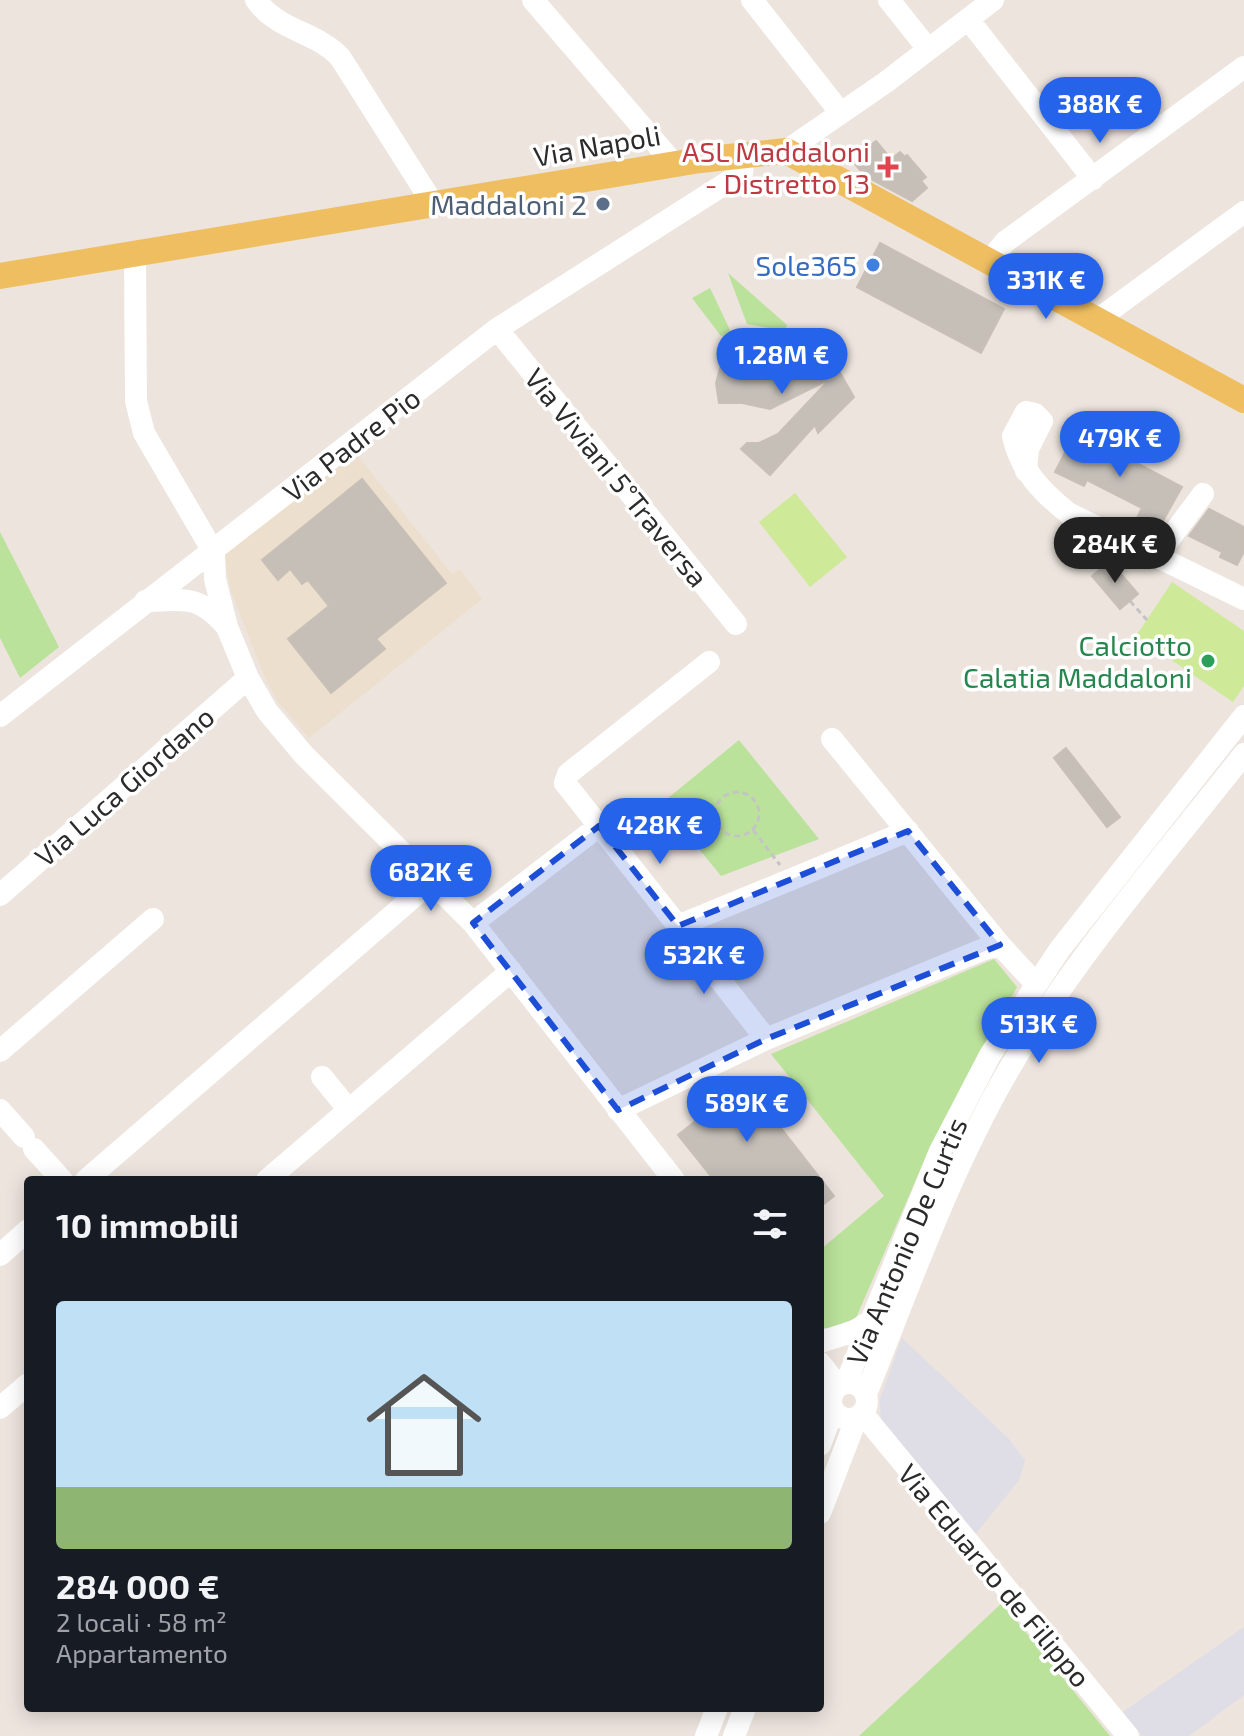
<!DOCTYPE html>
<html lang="it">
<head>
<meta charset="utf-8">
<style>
  body { margin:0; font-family:"Exo 2",sans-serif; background:#20242c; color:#f1f3f6; height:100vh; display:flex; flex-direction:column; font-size:30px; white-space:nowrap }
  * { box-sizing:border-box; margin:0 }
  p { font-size:26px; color:#9ea1a6 }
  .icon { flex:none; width:44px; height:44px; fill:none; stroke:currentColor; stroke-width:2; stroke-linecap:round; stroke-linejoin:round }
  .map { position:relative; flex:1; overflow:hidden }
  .sheet { position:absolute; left:24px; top:1176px; width:800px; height:536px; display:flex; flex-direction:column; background:#171b24; border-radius:8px; box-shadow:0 4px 20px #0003 }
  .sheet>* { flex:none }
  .price { position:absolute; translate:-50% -68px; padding:0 18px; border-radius:28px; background:#2563eb; color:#fff; font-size:26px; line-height:52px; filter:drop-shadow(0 2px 4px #0008) }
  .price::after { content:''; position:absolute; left:50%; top:48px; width:24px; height:18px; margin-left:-12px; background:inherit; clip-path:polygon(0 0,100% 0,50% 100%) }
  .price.current { background:#222; color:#fff }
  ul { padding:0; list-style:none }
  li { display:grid; align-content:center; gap:16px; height:424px; padding:0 32px }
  li span { display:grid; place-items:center; height:248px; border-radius:8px; color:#555 }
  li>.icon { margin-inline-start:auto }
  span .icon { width:144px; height:144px; fill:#fffc; stroke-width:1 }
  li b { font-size:34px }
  h2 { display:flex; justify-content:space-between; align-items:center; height:96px; padding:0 32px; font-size:34px }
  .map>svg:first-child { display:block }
  .industrial { fill:#dfdde5 }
  .education { fill:#eddfcd }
  .green { fill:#bae29b }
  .pitch { fill:#cee997 }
  .building { fill:#c5bfb8; stroke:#c8c0b7; stroke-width:2 }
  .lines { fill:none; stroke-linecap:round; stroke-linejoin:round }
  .path { stroke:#c4c4c4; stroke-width:3; stroke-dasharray:6 4; stroke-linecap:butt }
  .minor { stroke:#fff; stroke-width:22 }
  .major { stroke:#eebe61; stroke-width:26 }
  .marked { fill:#1d4ed8; fill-opacity:0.2; stroke:#1d4ed8; stroke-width:6; stroke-dasharray:16 10; stroke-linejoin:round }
  .health-dot { fill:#e0444e; stroke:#fff; stroke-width:3 }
  .service-dot { fill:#5c6f8a; stroke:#fff; stroke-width:3 }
  .shop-dot { fill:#3f7fe0; stroke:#fff; stroke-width:3 }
  .leisure-dot { fill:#2e9e5b; stroke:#fff; stroke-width:3 }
  .labels { text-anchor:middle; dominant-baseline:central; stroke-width:7; stroke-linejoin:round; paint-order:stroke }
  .street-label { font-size:28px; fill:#2b2b2b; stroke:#fff }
  .health-label { font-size:28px; fill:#be3a42; stroke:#fff; text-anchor:end }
  .service-label { font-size:28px; fill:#4e5e75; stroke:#fff; text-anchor:end }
  .shop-label { font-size:28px; fill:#366cbe; stroke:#fff; text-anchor:end }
  .leisure-label { font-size:28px; fill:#27864d; stroke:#fff; text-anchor:end }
</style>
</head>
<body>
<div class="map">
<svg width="1244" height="1736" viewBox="0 0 1244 1736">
  <rect width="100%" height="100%" fill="#ece4dd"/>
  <!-- industrial -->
  <path class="industrial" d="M902,1338L1008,1438L1025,1460L1019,1480L974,1536L881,1426L880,1399Z
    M1244,1627V1695L1189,1736H1142L1123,1712Z"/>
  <!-- education -->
  <path class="education" d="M354,451L452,574L460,569L482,599L309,738L278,702L265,678L231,591L223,554Z"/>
  <!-- green -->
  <path class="green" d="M728,273L787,325L785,331L747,324Z
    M710,288L731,332L721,336L692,298Z
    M0,532L59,647L20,678L0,638Z
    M739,740L819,839L721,876L662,803Z
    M994,959L1017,987L928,1152L856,1318L831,1328H820V1250L884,1196L771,1054Z
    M1002,1603L1110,1736H859Z"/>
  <!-- pitch -->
  <path class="pitch" d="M795,493L847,557L810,587L759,522Z
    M1172,582L1244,631V686L1233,702L1136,636Z"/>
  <!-- building -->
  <path class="building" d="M876,141L891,159L900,152L905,157L907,155L926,177L921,181L927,188L912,201L865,176L849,157L865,144L868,147Z
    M880,243L1004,309L981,353L857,287Z
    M761,346L762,351L791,352L823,362L840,373L854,397L818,433L815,425L770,475L741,449L747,443H759L778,434L830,379L770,409L742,403H719L716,383L721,365L730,366L743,350Z
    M1076,431L1182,487L1156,533L1135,522L1142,508L1087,480L1084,486L1055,472Z
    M362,479L446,583L376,639L385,649L331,693L288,639L329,606L308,580L302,584L290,569L278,580L262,560Z
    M1209,509L1244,527V552L1237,565L1220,557L1222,552L1189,536Z
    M1110,561L1138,594L1120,609L1092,576Z
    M1066,748L1120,817L1107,827L1054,758Z
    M745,1082L834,1196L820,1207V1180H714L678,1135Z"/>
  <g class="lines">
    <!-- path -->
    <path class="path" d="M1130,601L1147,620
      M715 814a22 22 0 1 1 44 0a22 22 0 1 1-44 0Z
      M753,830L780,865"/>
    <!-- minor -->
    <path class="minor" d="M256,0C278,31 315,31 340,57L435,207
      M533,0L674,164
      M752,0L840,112
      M889,0L928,49
      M968,19L1093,179
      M786,151L886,82L993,0
      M135,254L136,401L144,433L214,553L215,579L227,627L248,678L267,711L304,755L473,923L674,1180
      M990,260L1005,242L1244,67
      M1097,320L1244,212
      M497,329L736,624
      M1026,471L1028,449L1042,421L1035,414L1026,412L1013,436C1020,470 1042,492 1068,513L1244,599
      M1156,557L1203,494
      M145,601C185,600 198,594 226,626
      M709,662L568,774L565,783L678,926L908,831
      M0,716L497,329L742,173L744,155
      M832,739L1000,945
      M0,895L248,678
      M473,923L599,826
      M678,926L766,1039
      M0,1051L153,919
      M322,1077L349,1110
      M0,1110L24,1137
      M618,1110L766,1039L984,949L1000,945L1035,983
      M34,1149L62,1180
      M86,1180L432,881
      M267,1180L511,971
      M0,1255L28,1230
      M820,1342L855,1331L872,1320
      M820,1363L838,1386
      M831 1401a18 18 0 1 1 36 0a18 18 0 1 1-36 0Z
      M846,1383L940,1151L990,1055L1060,949L1244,716
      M866,1394C910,1285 949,1173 1008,1071C1074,958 1163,857 1244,754
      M0,1408L28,1384
      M862,1413L1128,1736
      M820,1445L833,1410
      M820,1513L857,1417
      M706,1736L717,1708
      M734,1736L745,1708"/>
    <!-- major -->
    <path class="major" d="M0,276L700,160L786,151L1244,400"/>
  </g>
  <!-- marked area -->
  <path class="marked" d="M599,826L678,926L908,831L1000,945L766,1039L618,1110L473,923Z"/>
  <!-- markers -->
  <path class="health-dot" d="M884 155h8v8h8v8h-8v8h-8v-8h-8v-8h8z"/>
  <circle class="service-dot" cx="603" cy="204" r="8"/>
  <circle class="shop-dot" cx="873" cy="265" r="8"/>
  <circle class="leisure-dot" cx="1208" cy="661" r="8"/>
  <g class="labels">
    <!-- street labels -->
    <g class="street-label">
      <text transform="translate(597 145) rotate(-10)">Via Napoli</text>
      <text transform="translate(351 444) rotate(-38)">Via Padre Pio</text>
      <text transform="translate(617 477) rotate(51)">Via Viviani 5°Traversa</text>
      <text transform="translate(124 786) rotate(-41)">Via Luca Giordano</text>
      <text transform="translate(906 1241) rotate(-67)">Via Antonio De Curtis</text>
      <text transform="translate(995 1575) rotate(50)">Via Eduardo de Filippo</text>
    </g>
    <!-- health labels -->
    <g class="health-label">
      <text x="870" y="151">ASL Maddaloni<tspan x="870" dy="32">- Distretto 13</tspan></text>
    </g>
    <!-- service labels -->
    <g class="service-label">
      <text x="587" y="204">Maddaloni 2</text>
    </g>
    <!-- shop labels -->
    <g class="shop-label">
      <text x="857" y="265">Sole365</text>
    </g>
    <!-- leisure labels -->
    <g class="leisure-label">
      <text x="1192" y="645">Calciotto<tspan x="1192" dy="32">Calatia Maddaloni</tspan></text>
    </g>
  </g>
</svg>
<b class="price" style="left:1100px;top:145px">388K €</b>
<b class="price" style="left:1046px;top:321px">331K €</b>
<b class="price" style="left:782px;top:396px">1.28M €</b>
<b class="price" style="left:1120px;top:479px">479K €</b>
<b class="price current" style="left:1115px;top:585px">284K €</b>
<b class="price" style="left:660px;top:866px">428K €</b>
<b class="price" style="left:431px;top:913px">682K €</b>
<b class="price" style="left:704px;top:996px">532K €</b>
<b class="price" style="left:1039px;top:1065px">513K €</b>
<b class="price" style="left:747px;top:1144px">589K €</b>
<section class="sheet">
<h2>10 immobili<svg class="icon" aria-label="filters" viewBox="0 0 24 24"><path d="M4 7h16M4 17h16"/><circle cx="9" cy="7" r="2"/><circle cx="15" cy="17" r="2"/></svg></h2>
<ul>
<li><span style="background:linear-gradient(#bfe0f5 75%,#8fb573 0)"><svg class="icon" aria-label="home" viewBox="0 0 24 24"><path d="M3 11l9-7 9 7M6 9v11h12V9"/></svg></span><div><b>284 000 €</b><p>2 locali · 58 m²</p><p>Appartamento</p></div></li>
</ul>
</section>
</div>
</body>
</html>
